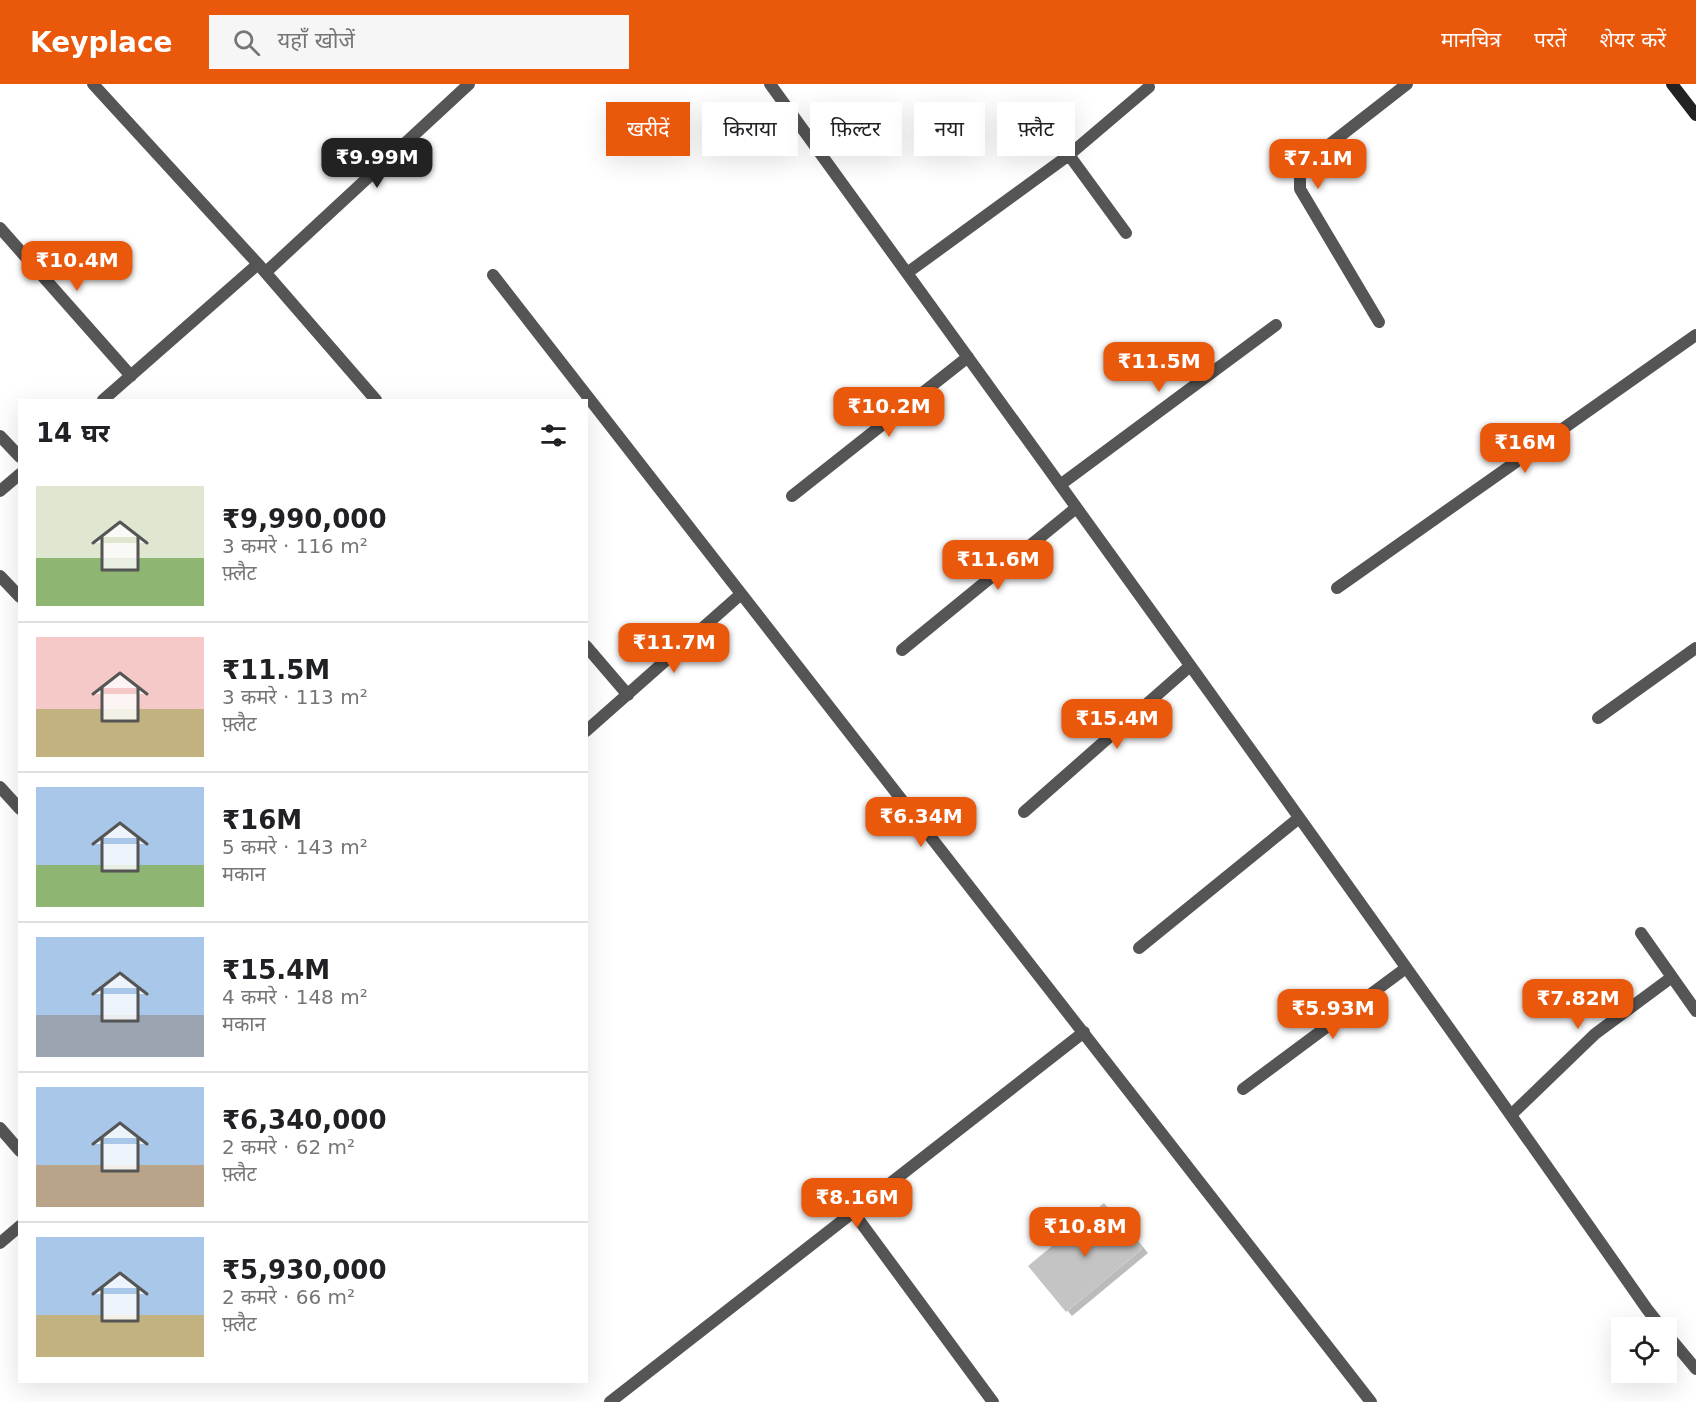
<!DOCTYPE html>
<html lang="hi">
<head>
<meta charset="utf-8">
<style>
  body { margin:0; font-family:"DejaVu Sans","Noto Sans Devanagari",sans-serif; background:#f6f6f6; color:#202124; height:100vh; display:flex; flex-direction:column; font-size:22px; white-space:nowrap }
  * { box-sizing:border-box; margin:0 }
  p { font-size:20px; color:#757577 }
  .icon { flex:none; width:33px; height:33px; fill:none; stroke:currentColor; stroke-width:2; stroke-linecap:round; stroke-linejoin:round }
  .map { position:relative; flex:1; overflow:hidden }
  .side { position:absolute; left:18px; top:315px; width:570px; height:984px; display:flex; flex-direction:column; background:#fff; border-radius:0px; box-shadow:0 6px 24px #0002 }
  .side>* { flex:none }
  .guide { position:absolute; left:606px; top:18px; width:570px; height:54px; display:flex; gap:12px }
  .fabs { position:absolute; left:1611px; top:1233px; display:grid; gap:12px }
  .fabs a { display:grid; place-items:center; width:66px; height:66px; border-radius:0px; background:#fff; box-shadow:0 6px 24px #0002; font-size:30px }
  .price { position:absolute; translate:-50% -51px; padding:0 14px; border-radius:12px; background:#ea580c; color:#fff; font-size:20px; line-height:39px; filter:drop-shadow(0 2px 3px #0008) }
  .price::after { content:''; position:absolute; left:50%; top:36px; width:18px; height:14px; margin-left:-9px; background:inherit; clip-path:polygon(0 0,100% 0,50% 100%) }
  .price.on { background:#222; color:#fff }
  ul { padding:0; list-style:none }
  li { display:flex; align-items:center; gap:18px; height:150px; padding:0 18px }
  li+li { border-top:2px solid #e0e0e0 }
  li span { display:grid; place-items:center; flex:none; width:168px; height:120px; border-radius:0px; color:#555 }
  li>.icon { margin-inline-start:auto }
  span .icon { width:72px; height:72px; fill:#fffc; stroke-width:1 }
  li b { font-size:26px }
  h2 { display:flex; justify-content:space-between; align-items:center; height:72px; padding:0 18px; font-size:26px }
  .tag { padding:0 21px; border-radius:0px; background:#fff; box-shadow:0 6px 24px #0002; font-size:21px; line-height:54px }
  .tag.on { background:#ea580c; color:#fff }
  header { display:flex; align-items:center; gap:36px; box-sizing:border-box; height:84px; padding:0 30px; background:#ea580c; color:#fff }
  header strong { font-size:28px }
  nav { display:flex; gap:33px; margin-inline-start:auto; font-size:21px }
  .search { width:420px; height:54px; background:#f6f6f6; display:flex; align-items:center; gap:15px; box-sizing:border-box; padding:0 21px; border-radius:0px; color:#757577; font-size:22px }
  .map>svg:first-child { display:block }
  .building { fill:#c4c4c4; filter:url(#shadow) }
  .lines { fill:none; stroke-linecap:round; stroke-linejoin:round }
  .street { stroke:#555; stroke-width:12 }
  .secondary { stroke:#222; stroke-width:12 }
</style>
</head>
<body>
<header>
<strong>Keyplace</strong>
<div class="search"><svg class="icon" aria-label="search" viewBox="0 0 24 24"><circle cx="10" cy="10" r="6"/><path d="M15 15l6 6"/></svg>यहाँ खोजें</div>
<nav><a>मानचित्र</a><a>परतें</a><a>शेयर करें</a></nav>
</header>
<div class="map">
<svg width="1696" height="1318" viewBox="0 0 1696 1318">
  <defs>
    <filter id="shadow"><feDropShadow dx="6" dy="4" stdDeviation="0" flood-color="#0004"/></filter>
  </defs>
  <rect width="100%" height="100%" fill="#fff"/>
  <!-- building -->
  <path class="building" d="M1104,1119L1142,1165L1066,1228L1028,1182Z"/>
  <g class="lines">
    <!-- street -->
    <path class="street" d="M93,0L258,180L376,316
      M770,0C1065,407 1359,813 1647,1225L1662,1244
      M1069,71L1126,149
      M0,144L131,292
      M266,188L469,0
      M907,189L1069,71L1149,3
      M493,191C785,567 1079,941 1371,1318
      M1379,238L1300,105V93L1307,78L1407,0
      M103,316L258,180
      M0,352L20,373
      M1060,401L1276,241
      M0,407L20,390
      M792,412L968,273
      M0,492L20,513
      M1337,504L1696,251
      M586,562L628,611
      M902,566L1076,424
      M1598,634L1696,564
      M586,647L741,510
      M0,703L20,725
      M1024,728L1190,582
      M1641,849L1696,927
      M1139,864L1299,734
      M1243,1005L1406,884
      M1511,1031L1595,950L1672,893
      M0,1044L20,1067
      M853,1128L993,1318
      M0,1159L20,1142
      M1666,1249L1696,1285
      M610,1318L1084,948"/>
    <!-- secondary -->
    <path class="secondary" d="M1672,0L1696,31"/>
  </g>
</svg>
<div class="fabs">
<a><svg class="icon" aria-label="locate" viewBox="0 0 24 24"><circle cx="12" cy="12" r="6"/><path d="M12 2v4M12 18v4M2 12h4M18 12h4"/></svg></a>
</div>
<b class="price on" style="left:377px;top:105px">₹9.99M</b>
<b class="price" style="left:1318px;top:106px">₹7.1M</b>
<b class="price" style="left:77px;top:208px">₹10.4M</b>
<b class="price" style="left:1159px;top:309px">₹11.5M</b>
<b class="price" style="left:889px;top:354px">₹10.2M</b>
<b class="price" style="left:1525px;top:390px">₹16M</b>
<b class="price" style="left:998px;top:507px">₹11.6M</b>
<b class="price" style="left:674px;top:590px">₹11.7M</b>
<b class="price" style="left:1117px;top:666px">₹15.4M</b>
<b class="price" style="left:921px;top:764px">₹6.34M</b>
<b class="price" style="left:1578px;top:946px">₹7.82M</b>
<b class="price" style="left:1333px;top:956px">₹5.93M</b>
<b class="price" style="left:857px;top:1145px">₹8.16M</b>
<b class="price" style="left:1085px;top:1174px">₹10.8M</b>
<div class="guide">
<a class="tag on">खरीदें</a>
<a class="tag">किराया</a>
<a class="tag">फ़िल्टर</a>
<a class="tag">नया</a>
<a class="tag">फ़्लैट</a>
</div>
<section class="side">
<h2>14 घर<svg class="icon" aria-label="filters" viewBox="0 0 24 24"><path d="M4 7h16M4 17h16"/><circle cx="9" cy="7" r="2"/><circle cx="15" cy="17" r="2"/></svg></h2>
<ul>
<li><span style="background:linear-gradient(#dfe7d0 60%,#8fb573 0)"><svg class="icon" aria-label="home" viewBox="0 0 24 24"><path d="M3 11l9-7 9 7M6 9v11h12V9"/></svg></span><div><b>₹9,990,000</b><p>3 कमरे · 116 m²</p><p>फ़्लैट</p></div></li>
<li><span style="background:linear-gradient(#f6c9c9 60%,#c2b280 0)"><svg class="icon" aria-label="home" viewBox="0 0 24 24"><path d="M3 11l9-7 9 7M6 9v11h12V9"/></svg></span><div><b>₹11.5M</b><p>3 कमरे · 113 m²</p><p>फ़्लैट</p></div></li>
<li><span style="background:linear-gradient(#a9c7e8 65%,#8fb573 0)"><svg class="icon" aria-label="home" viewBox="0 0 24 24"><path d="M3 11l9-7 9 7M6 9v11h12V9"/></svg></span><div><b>₹16M</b><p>5 कमरे · 143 m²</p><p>मकान</p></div></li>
<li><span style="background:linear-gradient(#a9c7e8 65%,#9aa5b1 0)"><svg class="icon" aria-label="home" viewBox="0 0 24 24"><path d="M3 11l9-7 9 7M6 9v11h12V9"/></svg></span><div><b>₹15.4M</b><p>4 कमरे · 148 m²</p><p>मकान</p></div></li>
<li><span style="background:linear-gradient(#a9c7e8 65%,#b9a48a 0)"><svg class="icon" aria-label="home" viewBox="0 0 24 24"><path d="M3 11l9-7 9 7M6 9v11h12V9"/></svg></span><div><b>₹6,340,000</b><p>2 कमरे · 62 m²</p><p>फ़्लैट</p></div></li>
<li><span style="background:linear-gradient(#a9c7e8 65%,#c2b280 0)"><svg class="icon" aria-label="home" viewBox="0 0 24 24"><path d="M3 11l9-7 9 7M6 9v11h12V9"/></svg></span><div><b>₹5,930,000</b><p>2 कमरे · 66 m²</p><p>फ़्लैट</p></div></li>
</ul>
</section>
</div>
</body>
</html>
